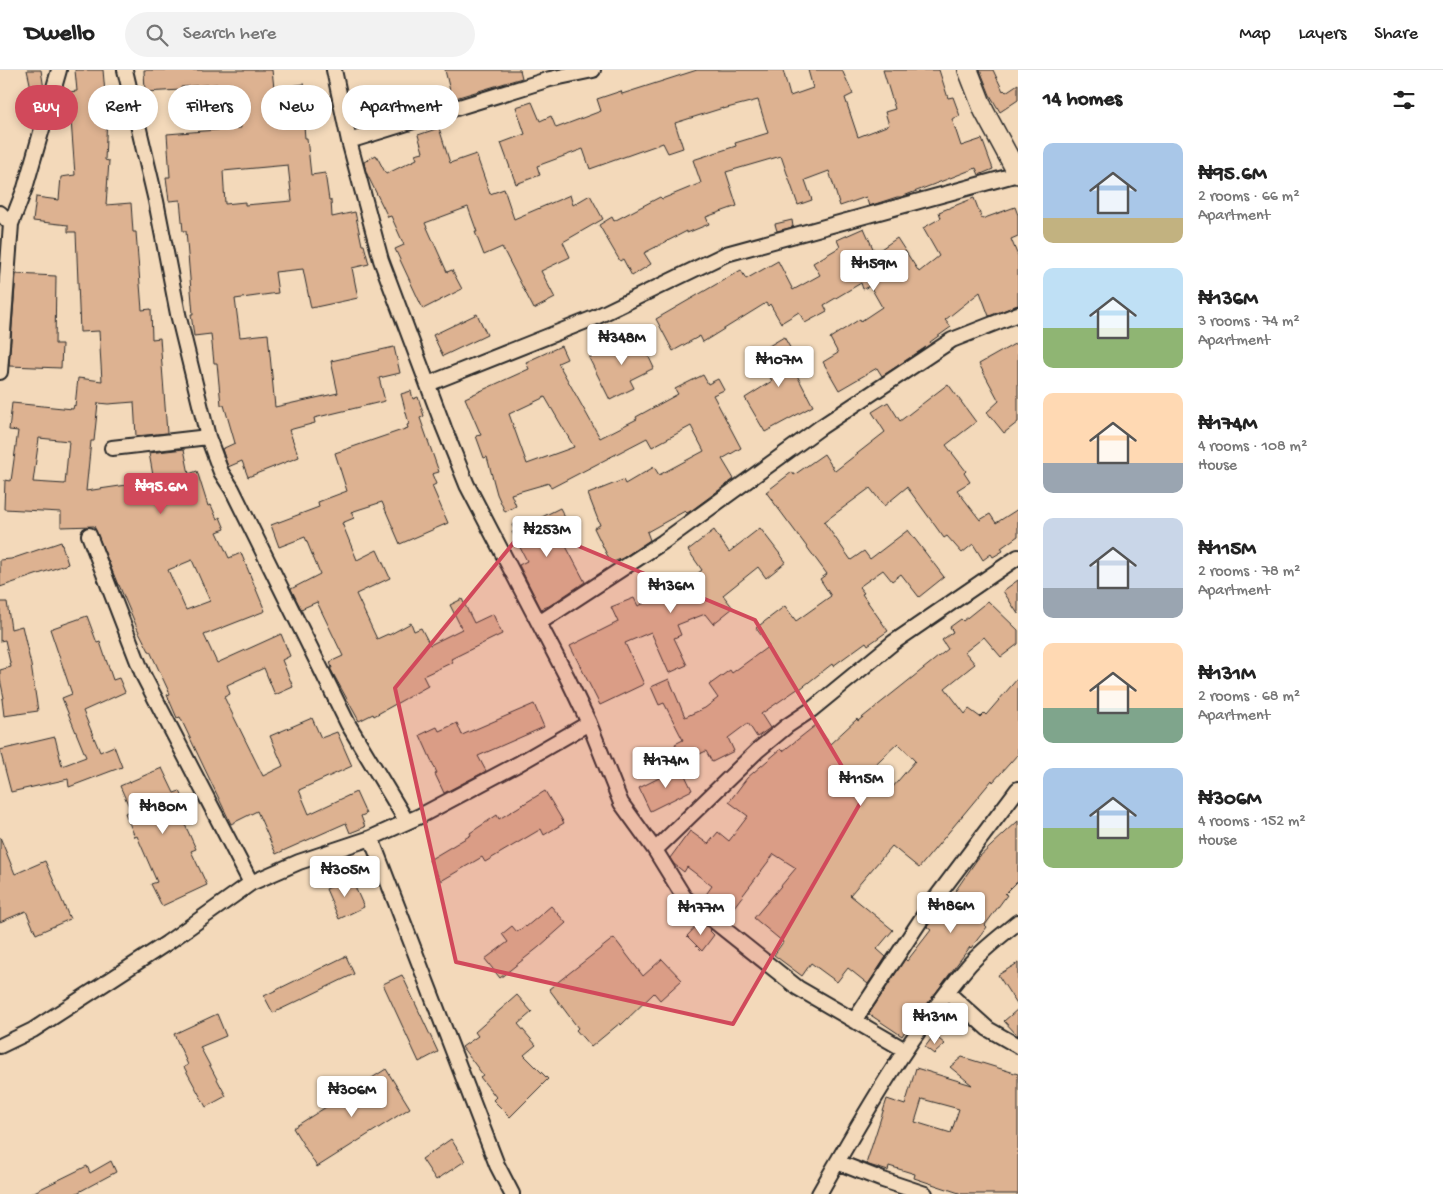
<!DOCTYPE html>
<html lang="en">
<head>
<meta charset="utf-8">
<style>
  body { margin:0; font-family:"Gochi Hand",sans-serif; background:#f2f2f2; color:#222; height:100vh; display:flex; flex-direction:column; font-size:19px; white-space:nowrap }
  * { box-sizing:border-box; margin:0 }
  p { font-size:16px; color:#767676 }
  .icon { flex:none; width:28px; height:28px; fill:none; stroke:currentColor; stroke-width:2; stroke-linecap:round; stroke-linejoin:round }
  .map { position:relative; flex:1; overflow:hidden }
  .panel { display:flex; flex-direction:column; background:#fff; width:425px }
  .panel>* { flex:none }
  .hud { position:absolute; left:15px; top:15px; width:475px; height:45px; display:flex; gap:10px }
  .price { position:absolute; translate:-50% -42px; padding:0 11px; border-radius:5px; background:#fff; color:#222; font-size:16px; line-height:32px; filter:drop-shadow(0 1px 2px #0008) }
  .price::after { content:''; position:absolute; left:50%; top:30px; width:15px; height:11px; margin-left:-8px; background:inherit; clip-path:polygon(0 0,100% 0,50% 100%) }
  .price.current { background:#d1495b; color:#fff }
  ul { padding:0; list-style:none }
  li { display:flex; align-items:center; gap:15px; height:125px; padding:0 25px }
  li span { display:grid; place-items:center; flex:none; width:140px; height:100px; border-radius:10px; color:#555 }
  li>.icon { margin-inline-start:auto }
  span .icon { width:60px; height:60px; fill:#fffc; stroke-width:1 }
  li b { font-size:21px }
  h2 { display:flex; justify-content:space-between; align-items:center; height:60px; padding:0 25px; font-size:21px }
  .pill { padding:0 18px; border-radius:22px; background:#fff; box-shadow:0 2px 8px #0003; font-size:18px; line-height:45px }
  .pill.current { background:#d1495b; color:#fff }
  header { display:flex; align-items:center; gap:30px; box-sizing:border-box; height:70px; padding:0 25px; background:#fff; border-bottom:1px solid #e0e0e0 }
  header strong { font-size:24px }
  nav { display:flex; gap:28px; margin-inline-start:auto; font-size:18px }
  .search { width:350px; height:45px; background:#f2f2f2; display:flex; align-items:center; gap:12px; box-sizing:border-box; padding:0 18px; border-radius:28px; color:#767676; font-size:19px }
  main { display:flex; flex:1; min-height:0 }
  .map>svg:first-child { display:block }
  .building { fill:#ddb291; stroke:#2b2b2b; fill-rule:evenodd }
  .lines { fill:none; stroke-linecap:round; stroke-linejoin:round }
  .street-casing { stroke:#2b2b2b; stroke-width:18 }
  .secondary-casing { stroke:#2b2b2b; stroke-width:22 }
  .street { stroke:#f3d9ba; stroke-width:14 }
  .secondary { stroke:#f3d9ba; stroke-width:19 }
  .marked { fill:#d1495b; fill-opacity:0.2; stroke:#d1495b; stroke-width:4; stroke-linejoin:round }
</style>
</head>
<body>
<header>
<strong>Dwello</strong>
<div class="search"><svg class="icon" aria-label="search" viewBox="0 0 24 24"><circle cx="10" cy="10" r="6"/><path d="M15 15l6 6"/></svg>Search here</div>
<nav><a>Map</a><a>Layers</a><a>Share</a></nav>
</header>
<main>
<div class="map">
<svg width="1018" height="1124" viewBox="0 0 1018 1124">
  <rect width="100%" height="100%" fill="#f3d9ba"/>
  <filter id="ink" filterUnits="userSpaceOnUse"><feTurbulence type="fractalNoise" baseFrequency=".02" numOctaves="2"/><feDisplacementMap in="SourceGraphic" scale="10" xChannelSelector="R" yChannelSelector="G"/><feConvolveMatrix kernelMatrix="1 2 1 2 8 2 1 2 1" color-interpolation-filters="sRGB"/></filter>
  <g filter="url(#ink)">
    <!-- building -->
    <path class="building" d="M27,0H41L44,19L43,25L33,27Z
      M75,0H103L107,46L105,90L109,91L106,135L131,133L133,162H136L142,240L151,239L152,269L160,268L167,363L136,366L134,332L108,334L98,333L94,371H91L86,421L154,411L149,383L184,379L189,404L197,401L208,436L211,435L217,449L220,447L225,459L217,462L229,488L241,483L265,541L204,565L217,593L281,564L290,586L282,590L293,617L275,625L264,598L227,615L230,624L224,627L263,706L283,696L270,666L312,648L321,668L337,662L352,696L299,720L309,744L356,722L366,744L361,746L365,757L350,763L346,753L276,784L257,741L231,754L180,647L177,648L167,625L170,624L150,581H149L138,560L119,515H118L94,456L61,457V442L4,439L5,410L11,411L18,361L9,360L12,333L73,339L74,335L75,336L78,308L102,311L99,261L80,262L76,162H68V155L33,151L36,127L59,130L61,107L75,105L69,22L77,21ZM39,368L69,371L65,414L33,412ZM192,490L210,531L186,540L168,500Z
      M144,0H272L274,18L304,14L307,43H303L305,68H307L311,105L325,103L329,130H331L332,147L355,142L362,175H364L369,194L352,198L358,228L311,238L303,199L275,202L278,223L235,229L240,267L268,264L275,337L338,323L331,291L394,277L400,303L379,308L385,331L314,348L315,353L289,360L299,387L248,407L242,391L228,397L222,379L235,373L224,335H221L217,293H214L211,264L194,266L191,244H193L186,161H183L180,130L169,131L166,107H170L167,64L241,58L237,19L218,21L217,14L181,17V20L145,22ZM288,95L292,131L245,135V132L225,134L223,101Z
      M445,0H520L522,8L452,29Z
      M697,0H783L790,26L813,18L808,0H842L853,24L845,28L858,67L889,55L885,42L895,39L883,0H939L948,28L953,27L960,46L952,49L961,76L982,69L993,99L979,105L976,98L901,127H897L869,136L866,127L840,136L829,101L805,110L812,130L798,135L781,86L726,102L737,136L706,147L709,154L687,163V161L644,183L651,194L632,206L623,189L620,191L599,155L612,147L614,151L660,127L662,129L701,113L693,90L736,76L735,73L768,63L758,30L723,39V38L675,53L683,78L668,83L663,73L590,99L583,79L537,96L540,105L516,114L501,73L525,64L516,37L532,32L540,51L551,46L556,58L601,41L597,29L621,21L622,24Z
      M980,0H993L1003,21L1004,20L1006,22L1018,14V30L1000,42L990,25Z
      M439,58L450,93L476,84L490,124L504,119L514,149L570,125L573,135L590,125L603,149L563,172L570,187L541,201L555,228L534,239L502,177L484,185L475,162H477L468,137L425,153L447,202L452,200L462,219L423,239L395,179L404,175L391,146L388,147L366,102L364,92L376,85L386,104L417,89L415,84L423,82L418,65Z
      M974,128L982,149L1015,137L1018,145V166L1011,169L1018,186V235L989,246L980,222L945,250L951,257L930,272L931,274L882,306L877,298L839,320L823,292L838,283L830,268L860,249L861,251L882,237L870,216L863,219L861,213L824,235L827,241L805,253L799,242L781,253L770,234L768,236L766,233L703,272L700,266L673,281L656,249L741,200L746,209L778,191L793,220L820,205L813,193L840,177L837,170L864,158L875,183L897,168L919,202L939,186L923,158L941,148L939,142Z
      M792,150L793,157L777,161L775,154Z
      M16,204L56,206L55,274H62L61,298L9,296Z
      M477,244L487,265L443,286L433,265Z
      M638,264L654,298L630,310L634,318L610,330L589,288Z
      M784,267L796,288L790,292L813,336L765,362L745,328L772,311L757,283Z
      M1018,272V352L1004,363L987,342L999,331L979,294Z
      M561,276L567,289L558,293L600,368L637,349L636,347L678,324L675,319L703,305L708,314L718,309L724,320L713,325L741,378L722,389L734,409L692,440L687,443L685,441L647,462L650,470L623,488L611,493L594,458L600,455L588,424L623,410L625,414L654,397L659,405L704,381L691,356L652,377L647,368L551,418L549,413L511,424L516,436L505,442L497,424L487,387L484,388L476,366L481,365L465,328L529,299L526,292ZM545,327L574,377L527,394L509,344Z
      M948,314L976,352L946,375L966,401L964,403L970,412L957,420L980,450L990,444L996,453L1018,439V466L1001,478L1003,481L993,487L991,484L983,490L973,474L962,483L947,466L944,468L907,417L884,436L870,418L824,452L851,490L864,481L870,489L908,460L944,507L919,527L901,504L892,511L883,500L859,517L864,523L862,524L888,561L868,575L866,572L833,596L832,594L800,619L799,618L761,644L770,658L757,667L748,653L728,668L734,681L712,692L706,681L683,692L675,674L683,670L664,633L659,635L651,617L669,609L685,647L705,638L718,628L709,615L730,600L732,603L769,576L756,558L785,536L796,551L831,526L820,509L827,504L766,422L792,402L794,405L824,384L835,401L885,362L872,342L888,332L900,351Z
      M411,321L413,329L418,327L424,346L420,348L439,402L432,404L436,414L432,416L448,453L400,474L382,432L351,442L354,448L342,453L357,490L377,480L390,508L356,524L377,569L388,564L389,565L411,553L414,561L421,558L430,575L462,559L450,535L462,529L474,553L493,544L502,564L451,589L453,592L423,606L428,616L374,646L373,644L359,651L330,598H332L330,592L343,586L317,532L301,539L291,519L320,504L305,467L279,477L271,455L319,437L318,432L347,421L335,383L408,358L407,355L409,354L401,324Z
      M560,438L571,459L560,465L585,512L549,536L541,539L519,495L527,491L512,462L515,461L512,455L523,450L526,455Z
      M760,458L786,492L766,508L758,497L723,525L733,538L713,554L705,544L677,555L681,565L674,568L687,595L669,603L651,562L625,573L644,614L600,635L570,576L618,552L611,537L634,528L638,536L678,519L702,500L688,480L714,460L729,482Z
      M61,472L68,494L0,517V490L11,489Z
      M1018,510V544L1003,521Z
      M988,531L1018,560V574L1001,587L984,567L965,582L975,594L945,618L965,644L969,639L980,647L984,643L986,645L1018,608V684L993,712L992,710L919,798L892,776L850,825L893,860L877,879L886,887L868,914L848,898L837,912L811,893L802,906L774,885L783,872L754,848L796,798L774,784L731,841L726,838L721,845L702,830L712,816L687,797L684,802L674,794L670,788L690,761L708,774L718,762L729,771L748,746L729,732L747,708L781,679L783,681L816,655L830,674L857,649L858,651L948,579L942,570L953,562L950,557L961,549L963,551ZM898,673L915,691L886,725L865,704Z
      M0,532H7L11,559L22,556L31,595L38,641L4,646L2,629L4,628L0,609V600L11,597L5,570L0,571Z
      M87,546L97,573L100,572L113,610L119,608L125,622L83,641L100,682L114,676L122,697L69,717L68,709L11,722L0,680L55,667L62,696L86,687L62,628L72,624L50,559Z
      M534,634L544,657L478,686L486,701L444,723L435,704L437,703L420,665L437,657L439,661L457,653L462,665Z
      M681,697L692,720L650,741L639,718Z
      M162,698L174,723L180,721L190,744L182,748L196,779L191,781L207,815L162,836L151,814L157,812L137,766L135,767L125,743L131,741L120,716Z
      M545,721L564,753L544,765L541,759L485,792L482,787L441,811L429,790L471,765L470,763L497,745L499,749Z
      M1018,751V811L1005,824L1007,825L985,855L987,857L971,878L970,877L922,941L919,939L902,966L869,944L905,889L907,891L931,860L927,857L956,820L978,788Z
      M0,767L15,804L45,791L70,849L36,864L26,841L0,852Z
      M351,808L364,837L339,849L326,819Z
      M551,836L566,853L539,877L500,908L485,889L508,872L502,864L512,856L517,862L525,856L526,857Z
      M701,851L711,860L710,861L714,865L702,881L687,866Z
      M614,868L643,906L662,889L682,910L660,930L654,923L621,955L620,953L591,977L576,960L578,958L549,919Z
      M346,886L354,904L273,943L264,926Z
      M1018,893V936L998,905Z
      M402,905L438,982L419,992L383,914Z
      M517,925L532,942L518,954L536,975L524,985L548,1009L510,1047L493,1030L496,1027L480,1007L483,1005L462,977L478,966L475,962Z
      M1018,939V966L1004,951Z
      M217,944L226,966L200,977L226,1026L206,1037L184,997L188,995L174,964Z
      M934,965L945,974L934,984L925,977Z
      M962,987L1018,1004V1124H962L914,1108L915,1104L889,1096L888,1101L866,1094L887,1029L905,1035L916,998L972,1015L950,997ZM922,1029L959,1039L951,1063L915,1052Z
      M386,999L410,1038L317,1097L293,1058Z
      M451,1069L465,1091L436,1110L422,1089Z
      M111,1091L116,1102L75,1124H30L87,1096L90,1103Z"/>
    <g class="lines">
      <!-- street casing -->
      <g class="street-casing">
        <path id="street" d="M125,0L156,131L178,244L208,367L221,402L232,419L348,654L407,752
          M334,0L349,71L381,190L444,358L467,415L568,609L589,653L621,733L655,780L684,827L798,918L905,980
          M349,71L550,9L593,0
          M0,143L11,154
          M0,302L11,154L25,118L59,0
          M428,314L594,248L726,184L1018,104
          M112,378L208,367
          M89,465L143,605L251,813
          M539,553L663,472L821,357L952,270L1018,244
          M371,768L497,1095L512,1124
          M655,780L758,680L787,656L811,640L894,572L1018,487
          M947,922L988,959L1018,976
          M854,951L932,833L1018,719
          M0,976L33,960L167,873L251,813L299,792L371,768L420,746L518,694L589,653
          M837,1092L883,1110L925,1124
          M819,1124C863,1046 911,963 969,895C983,879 1002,865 1018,852"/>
      </g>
      <!-- secondary casing -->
      <g class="secondary-casing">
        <path id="secondary" d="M968,0L984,41L1018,104"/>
      </g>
      <!-- street -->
      <use href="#street" class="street"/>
      <!-- secondary -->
      <use href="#secondary" class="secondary"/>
    </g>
  </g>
  <!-- marked area -->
  <path class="marked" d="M528,455L755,550L862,730L733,954L456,892L395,618Z"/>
</svg>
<b class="price" style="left:874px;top:222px">₦159M</b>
<b class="price" style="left:622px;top:296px">₦348M</b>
<b class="price" style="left:779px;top:318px">₦107M</b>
<b class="price current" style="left:161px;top:445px">₦95.6M</b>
<b class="price" style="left:547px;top:488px">₦253M</b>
<b class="price" style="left:671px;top:544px">₦136M</b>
<b class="price" style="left:666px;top:719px">₦174M</b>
<b class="price" style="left:861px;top:737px">₦115M</b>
<b class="price" style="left:163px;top:765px">₦180M</b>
<b class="price" style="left:345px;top:828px">₦305M</b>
<b class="price" style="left:951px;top:864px">₦186M</b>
<b class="price" style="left:701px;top:866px">₦177M</b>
<b class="price" style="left:935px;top:975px">₦131M</b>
<b class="price" style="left:352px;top:1048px">₦306M</b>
<div class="hud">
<a class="pill current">Buy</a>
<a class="pill">Rent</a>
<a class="pill">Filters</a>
<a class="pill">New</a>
<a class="pill">Apartment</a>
</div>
</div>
<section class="panel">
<h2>14 homes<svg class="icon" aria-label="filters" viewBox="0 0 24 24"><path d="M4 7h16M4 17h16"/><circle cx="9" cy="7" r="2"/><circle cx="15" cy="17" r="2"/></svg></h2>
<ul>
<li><span style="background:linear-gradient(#a9c7e8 75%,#c2b280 0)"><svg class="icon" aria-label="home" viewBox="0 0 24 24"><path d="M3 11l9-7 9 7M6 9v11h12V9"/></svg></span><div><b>₦95.6M</b><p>2 rooms · 66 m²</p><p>Apartment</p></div></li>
<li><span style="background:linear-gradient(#bfe0f5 60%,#8fb573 0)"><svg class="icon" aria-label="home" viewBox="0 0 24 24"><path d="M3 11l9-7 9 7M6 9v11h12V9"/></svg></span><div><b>₦136M</b><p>3 rooms · 74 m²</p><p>Apartment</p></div></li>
<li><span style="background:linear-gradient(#ffd9b3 70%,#9aa5b1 0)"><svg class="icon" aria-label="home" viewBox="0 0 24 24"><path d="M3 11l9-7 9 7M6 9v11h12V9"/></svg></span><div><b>₦174M</b><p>4 rooms · 108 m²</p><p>House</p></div></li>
<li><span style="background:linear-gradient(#c9d6e8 70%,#9aa5b1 0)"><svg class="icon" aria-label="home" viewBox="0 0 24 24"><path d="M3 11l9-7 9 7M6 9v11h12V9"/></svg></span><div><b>₦115M</b><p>2 rooms · 78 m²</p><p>Apartment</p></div></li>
<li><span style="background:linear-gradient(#ffd9b3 65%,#7fa58c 0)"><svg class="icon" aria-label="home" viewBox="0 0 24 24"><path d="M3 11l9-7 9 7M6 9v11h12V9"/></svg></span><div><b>₦131M</b><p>2 rooms · 68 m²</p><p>Apartment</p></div></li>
<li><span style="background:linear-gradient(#a9c7e8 60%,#8fb573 0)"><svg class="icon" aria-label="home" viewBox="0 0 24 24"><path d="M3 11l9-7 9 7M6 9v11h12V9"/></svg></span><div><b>₦306M</b><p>4 rooms · 152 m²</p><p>House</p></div></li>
</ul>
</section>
</main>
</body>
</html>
